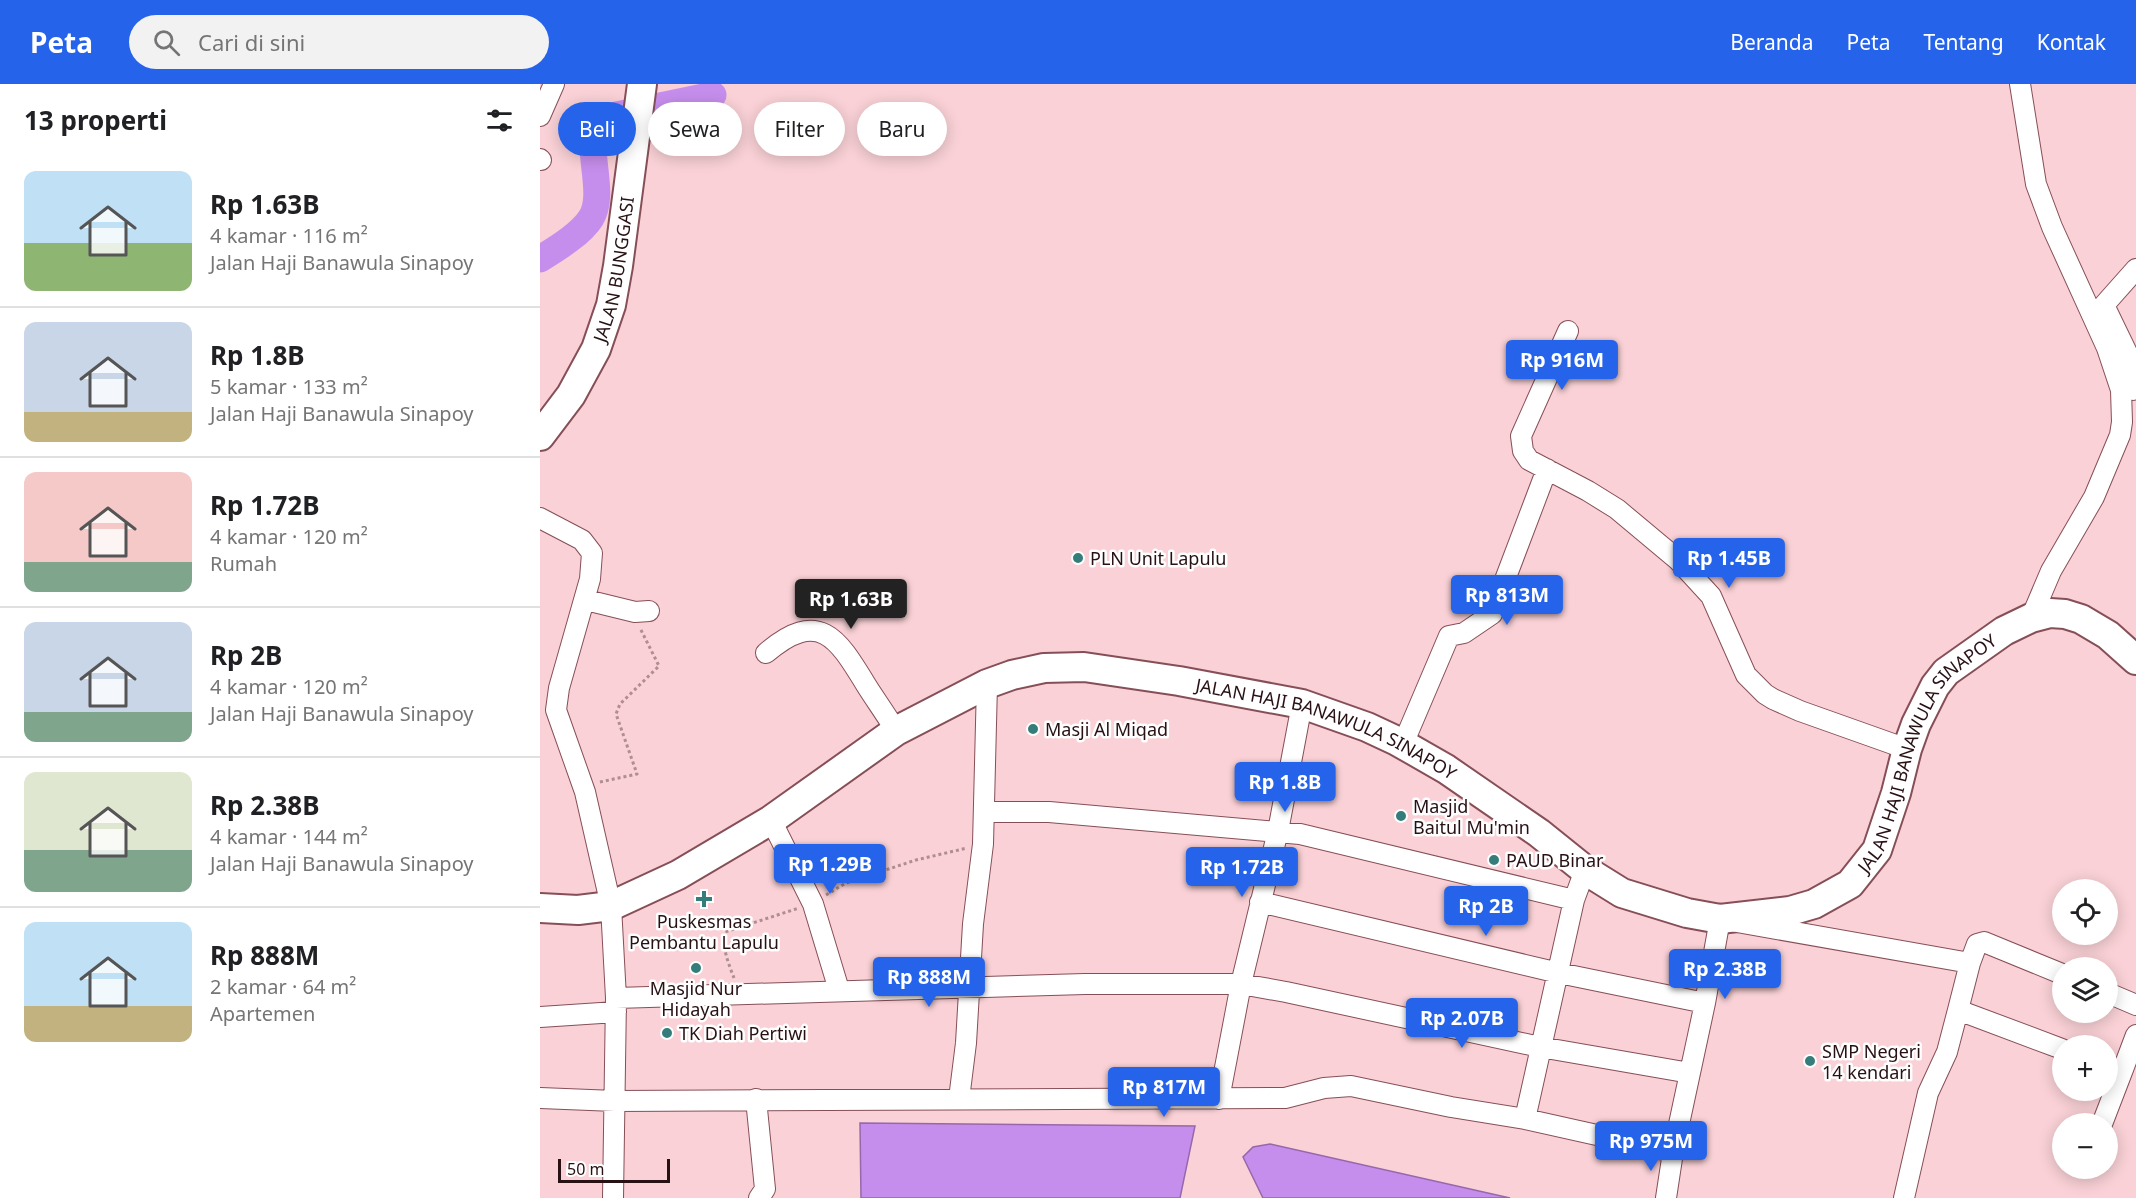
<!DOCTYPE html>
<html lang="id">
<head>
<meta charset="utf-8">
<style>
  body { margin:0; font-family:"Noto Sans",sans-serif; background:#f2f2f2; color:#202124; height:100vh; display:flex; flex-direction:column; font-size:22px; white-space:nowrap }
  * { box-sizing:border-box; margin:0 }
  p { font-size:20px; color:#757577 }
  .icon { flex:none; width:33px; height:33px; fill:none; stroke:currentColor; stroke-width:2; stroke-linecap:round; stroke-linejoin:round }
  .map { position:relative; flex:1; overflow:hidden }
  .details { display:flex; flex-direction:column; background:#fff; width:540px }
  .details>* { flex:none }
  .hud { position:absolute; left:18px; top:18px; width:570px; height:54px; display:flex; gap:12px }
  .controls { position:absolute; left:1512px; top:795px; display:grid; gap:12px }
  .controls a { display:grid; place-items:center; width:66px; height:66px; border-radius:50%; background:#fff; box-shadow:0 3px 15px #0003; font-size:30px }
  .scale { position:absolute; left:18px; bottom:15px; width:112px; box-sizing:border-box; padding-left:6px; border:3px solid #271114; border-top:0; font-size:16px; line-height:21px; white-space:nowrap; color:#271114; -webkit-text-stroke:4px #fefefe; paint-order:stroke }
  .price { position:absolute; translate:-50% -51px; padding:0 14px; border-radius:6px; background:#2563eb; color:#fff; font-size:20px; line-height:39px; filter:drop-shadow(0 2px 3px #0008) }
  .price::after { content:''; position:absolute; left:50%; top:36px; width:18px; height:14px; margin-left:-9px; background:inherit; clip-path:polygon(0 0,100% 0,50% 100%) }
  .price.selected { background:#222; color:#fff }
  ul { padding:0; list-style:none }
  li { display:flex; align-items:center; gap:18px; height:150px; padding:0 24px }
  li+li { border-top:2px solid #e0e0e0 }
  li span { display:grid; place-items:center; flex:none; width:168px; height:120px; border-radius:12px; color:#555 }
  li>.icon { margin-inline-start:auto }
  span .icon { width:72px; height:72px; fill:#fffc; stroke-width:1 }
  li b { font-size:26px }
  h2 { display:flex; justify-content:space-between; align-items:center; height:72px; padding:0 24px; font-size:26px }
  .pill { padding:0 21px; border-radius:27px; background:#fff; box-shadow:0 3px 15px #0003; font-size:21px; line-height:54px }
  .pill.selected { background:#2563eb; color:#fff }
  header { display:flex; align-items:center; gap:36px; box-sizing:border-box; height:84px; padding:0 30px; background:#2563eb; color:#fff }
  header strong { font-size:28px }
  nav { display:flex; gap:33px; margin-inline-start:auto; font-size:21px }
  .search { width:420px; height:54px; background:#f2f2f2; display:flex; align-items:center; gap:15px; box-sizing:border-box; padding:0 21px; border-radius:33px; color:#757577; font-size:22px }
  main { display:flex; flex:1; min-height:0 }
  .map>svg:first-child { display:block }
  .water { fill:#c68eec; stroke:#9668ab; stroke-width:1.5 }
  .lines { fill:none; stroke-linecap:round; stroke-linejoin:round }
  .river { stroke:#c68eec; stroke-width:27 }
  .minor-casing { stroke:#864f57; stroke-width:22 }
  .highway-casing { stroke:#864f57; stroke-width:32 }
  .path { stroke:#af8d91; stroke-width:3; stroke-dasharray:3 3; stroke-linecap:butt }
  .minor { stroke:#fff; stroke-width:20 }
  .highway { stroke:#fff; stroke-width:28 }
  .poi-dot { fill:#357d7a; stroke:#fefefe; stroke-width:2 }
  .labels { text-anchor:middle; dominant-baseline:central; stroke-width:5; stroke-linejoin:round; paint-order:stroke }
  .street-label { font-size:18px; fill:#271114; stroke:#fefefe }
  .poi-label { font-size:18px; fill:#271114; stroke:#fefefe; text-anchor:start }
</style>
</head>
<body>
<header>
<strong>Peta</strong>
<div class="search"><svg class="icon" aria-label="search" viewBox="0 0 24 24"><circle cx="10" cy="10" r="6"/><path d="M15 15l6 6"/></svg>Cari di sini</div>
<nav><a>Beranda</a><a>Peta</a><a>Tentang</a><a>Kontak</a></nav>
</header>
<main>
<section class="details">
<h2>13 properti<svg class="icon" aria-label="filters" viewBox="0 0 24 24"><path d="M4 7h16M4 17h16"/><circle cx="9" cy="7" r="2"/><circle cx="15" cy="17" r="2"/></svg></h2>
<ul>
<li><span style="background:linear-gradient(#bfe0f5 60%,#8fb573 0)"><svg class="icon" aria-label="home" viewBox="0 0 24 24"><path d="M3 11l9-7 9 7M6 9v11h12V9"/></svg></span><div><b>Rp 1.63B</b><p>4 kamar · 116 m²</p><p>Jalan Haji Banawula Sinapoy</p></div></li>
<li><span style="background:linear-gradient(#c9d6e8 75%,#c2b280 0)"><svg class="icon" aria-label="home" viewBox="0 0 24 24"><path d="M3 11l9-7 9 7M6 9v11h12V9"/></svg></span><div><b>Rp 1.8B</b><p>5 kamar · 133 m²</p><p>Jalan Haji Banawula Sinapoy</p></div></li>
<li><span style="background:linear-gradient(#f6c9c9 75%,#7fa58c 0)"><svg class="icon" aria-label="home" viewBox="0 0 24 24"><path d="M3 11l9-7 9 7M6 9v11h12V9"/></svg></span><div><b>Rp 1.72B</b><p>4 kamar · 120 m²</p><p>Rumah</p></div></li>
<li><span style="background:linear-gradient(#c9d6e8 75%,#7fa58c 0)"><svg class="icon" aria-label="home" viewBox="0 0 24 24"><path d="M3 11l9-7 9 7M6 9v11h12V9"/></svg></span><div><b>Rp 2B</b><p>4 kamar · 120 m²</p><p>Jalan Haji Banawula Sinapoy</p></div></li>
<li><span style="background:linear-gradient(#dfe7d0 65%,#7fa58c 0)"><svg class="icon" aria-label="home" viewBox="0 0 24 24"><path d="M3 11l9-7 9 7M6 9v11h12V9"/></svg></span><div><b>Rp 2.38B</b><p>4 kamar · 144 m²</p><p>Jalan Haji Banawula Sinapoy</p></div></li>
<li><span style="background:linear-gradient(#bfe0f5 70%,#c2b280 0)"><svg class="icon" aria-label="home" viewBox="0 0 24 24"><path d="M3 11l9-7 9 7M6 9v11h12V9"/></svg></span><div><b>Rp 888M</b><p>2 kamar · 64 m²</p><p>Apartemen</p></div></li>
</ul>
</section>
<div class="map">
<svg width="1596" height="1114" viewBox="0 0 1596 1114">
  <rect width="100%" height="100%" fill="#f9d1d6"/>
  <!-- water -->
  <path class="water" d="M320,1039L655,1042L640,1114H321Z
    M730,1060L970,1114H723L703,1073L713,1063Z"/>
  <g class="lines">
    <!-- river -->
    <path class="river" d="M0,175C16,165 41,150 51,134C68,106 40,58 62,34L173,11"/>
    <!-- minor casing -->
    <g class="minor-casing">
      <path id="minor" d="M1480,0L1496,100L1512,143L1567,264L1581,306L1582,338L1580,351L1554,413L1511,487L1491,534
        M0,32L14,0
        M0,75L1,76
        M1028,247L981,352L983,367L989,376L1048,407L1077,425L1138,476L1171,512L1206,591L1225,610L1233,615L1260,627L1367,665
        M1593,306V281L1564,221L1596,185
        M0,434L42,456L52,469L50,495L19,604L16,626L45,708L71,822L76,914L73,1114
        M46,516L95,528L109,527
        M226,569C281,522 299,557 328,604C337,618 347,632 356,647
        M863,660L909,552L924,549L952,530L1007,385
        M444,728H509L760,750L1034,816
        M231,736L273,820L299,906
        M720,818L1019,889L1165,919
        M1430,879L1437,860L1444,858L1522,890
        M1568,909L1596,921
        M76,914L545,900H701L746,908L1000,963L1150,989
        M0,933L76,928
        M1582,988L1596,951
        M0,1014L75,1017L745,1014L784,1004L811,1002L911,1023L985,1035L1133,1068L1165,919L1180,835L1430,879L1418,926L1522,965
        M216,1015L225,1105L219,1114
        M419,1015L426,959L433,840L443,760L447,600
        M679,1015L701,900L738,747L762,620
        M985,1035L1034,816L1045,786
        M1562,1040L1582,988L1568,982
        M1126,1114L1133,1068
        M1364,1114L1388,1009L1407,968L1418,926"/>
    </g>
    <!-- highway casing -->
    <g class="highway-casing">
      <g id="highway">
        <path id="s1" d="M0,352L31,311L56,265L71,221L78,182L102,0"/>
        <path id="s2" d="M0,824L38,826L71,822L138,791L231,736L356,647L447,600L472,591L504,584L544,583L639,597L762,620L827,643L857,657L906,685L999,749L1045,786L1082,809L1147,829L1180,835L1250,827L1274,820L1310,800L1337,766L1356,709L1367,665L1376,640L1395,602L1406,588L1464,547L1491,534L1510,529L1525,530L1541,535L1568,551L1596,576"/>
      </g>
    </g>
    <!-- path -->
    <path class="path" d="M60,698L97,690L76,630L80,620L119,582L100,544
      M286,811L306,799L376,776L427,764
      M194,894C189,881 181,861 185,848L259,824"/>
    <!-- minor -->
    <use href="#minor" class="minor"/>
    <!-- highway -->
    <use href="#highway" class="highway"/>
  </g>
  <!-- markers -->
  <g class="poi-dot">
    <circle cx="538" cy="474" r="6"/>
    <circle cx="493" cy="645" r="6"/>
    <circle cx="861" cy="732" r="6"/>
    <circle cx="954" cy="776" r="6"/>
    <path d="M161 806h6v6h6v6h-6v6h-6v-6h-6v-6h6z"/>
    <circle cx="156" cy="884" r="6"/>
    <circle cx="127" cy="949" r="6"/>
    <circle cx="1270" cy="977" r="6"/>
  </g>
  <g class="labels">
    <!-- street labels -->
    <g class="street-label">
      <text stroke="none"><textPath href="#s1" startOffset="186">JALAN BUNGGASI</textPath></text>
      <text stroke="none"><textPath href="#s2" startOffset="860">JALAN HAJI BANAWULA SINAPOY</textPath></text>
      <text stroke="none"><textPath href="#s2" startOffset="1598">JALAN HAJI BANAWULA SINAPOY</textPath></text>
    </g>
    <!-- poi labels -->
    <g class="poi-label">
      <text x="550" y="474">PLN Unit Lapulu</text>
      <text x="505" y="645">Masji Al Miqad</text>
      <text x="873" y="722">Masjid<tspan x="873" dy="21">Baitul Mu'min</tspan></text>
      <text x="966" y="776">PAUD Binar</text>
      <text x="164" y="837" text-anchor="middle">Puskesmas<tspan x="164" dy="21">Pembantu Lapulu</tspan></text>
      <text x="156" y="904" text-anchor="middle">Masjid Nur<tspan x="156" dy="21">Hidayah</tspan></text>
      <text x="139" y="949">TK Diah Pertiwi</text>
      <text x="1282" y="967">SMP Negeri<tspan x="1282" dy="21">14 kendari</tspan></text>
    </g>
  </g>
</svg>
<div class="controls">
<a><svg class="icon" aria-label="locate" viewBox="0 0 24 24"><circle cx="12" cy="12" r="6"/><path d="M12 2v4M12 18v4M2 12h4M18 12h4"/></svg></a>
<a><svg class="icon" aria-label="layers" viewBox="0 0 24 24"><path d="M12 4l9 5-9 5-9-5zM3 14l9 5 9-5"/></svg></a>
<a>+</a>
<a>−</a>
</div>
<div class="scale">50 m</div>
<b class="price" style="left:1022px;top:307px">Rp 916M</b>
<b class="price" style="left:1189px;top:505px">Rp 1.45B</b>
<b class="price" style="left:967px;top:542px">Rp 813M</b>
<b class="price selected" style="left:311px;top:546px">Rp 1.63B</b>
<b class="price" style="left:745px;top:729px">Rp 1.8B</b>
<b class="price" style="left:290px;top:811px">Rp 1.29B</b>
<b class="price" style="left:702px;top:814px">Rp 1.72B</b>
<b class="price" style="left:946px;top:853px">Rp 2B</b>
<b class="price" style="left:1185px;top:916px">Rp 2.38B</b>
<b class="price" style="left:389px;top:924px">Rp 888M</b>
<b class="price" style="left:922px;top:965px">Rp 2.07B</b>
<b class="price" style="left:624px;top:1034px">Rp 817M</b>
<b class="price" style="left:1111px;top:1088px">Rp 975M</b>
<div class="hud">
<a class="pill selected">Beli</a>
<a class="pill">Sewa</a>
<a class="pill">Filter</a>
<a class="pill">Baru</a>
</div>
</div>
</main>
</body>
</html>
